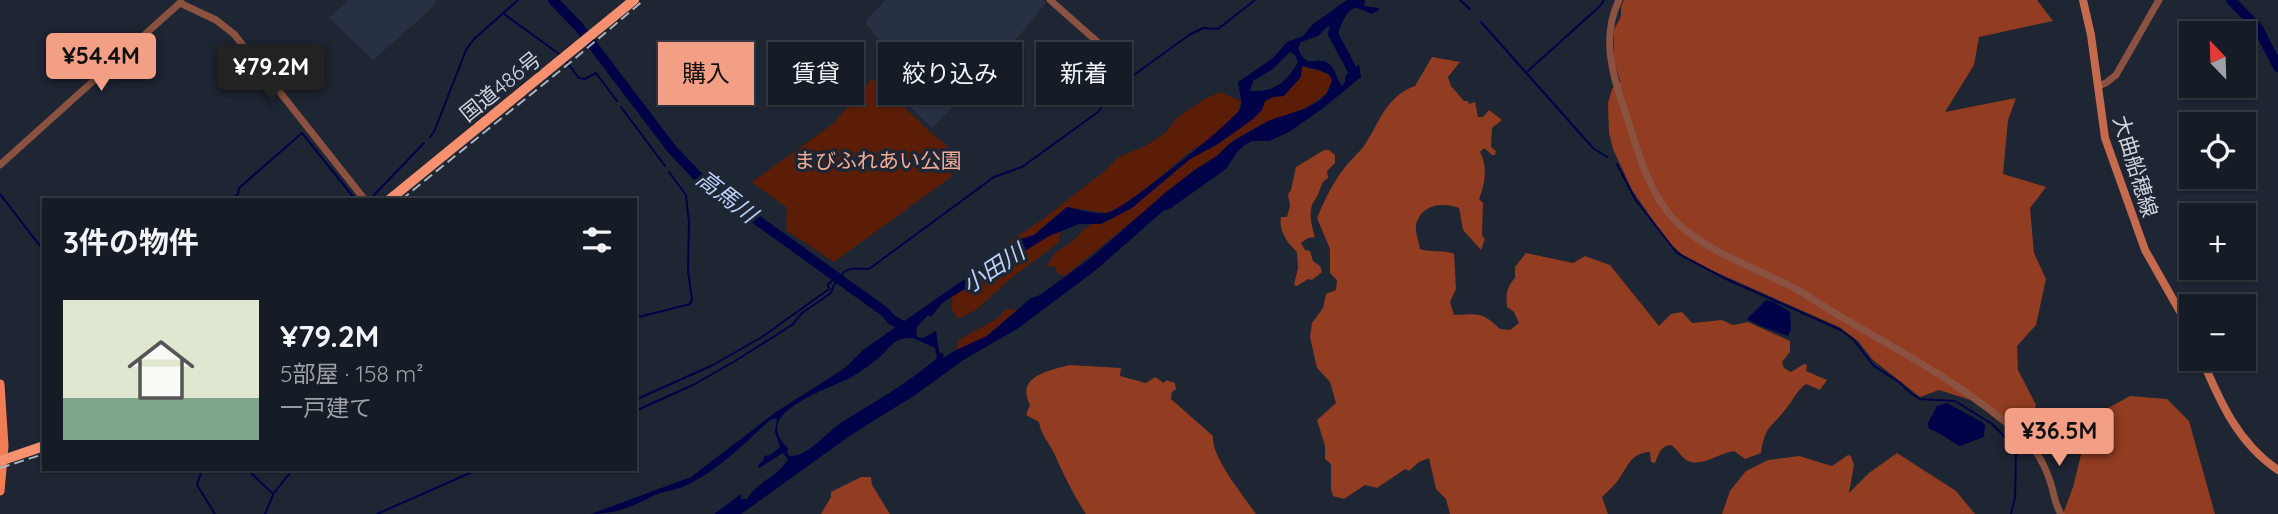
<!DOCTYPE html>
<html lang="ja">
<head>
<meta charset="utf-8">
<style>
  body { margin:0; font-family:Quicksand,"Noto Sans JP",sans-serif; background:#1f252e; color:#f1f3f6; height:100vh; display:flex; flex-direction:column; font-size:26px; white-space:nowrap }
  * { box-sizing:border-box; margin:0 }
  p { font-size:23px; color:#9ea1a7 }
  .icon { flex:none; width:38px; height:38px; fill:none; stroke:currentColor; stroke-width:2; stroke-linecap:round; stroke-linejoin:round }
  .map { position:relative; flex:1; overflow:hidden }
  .panel { position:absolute; left:42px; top:198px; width:595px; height:273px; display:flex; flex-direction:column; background:#161c26; border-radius:0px; box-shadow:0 2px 5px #0004,0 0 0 2px #353a43 }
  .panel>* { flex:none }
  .top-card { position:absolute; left:658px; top:42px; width:665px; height:63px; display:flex; gap:14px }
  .needle { width:46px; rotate:337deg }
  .fabs { position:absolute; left:2179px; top:21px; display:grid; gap:14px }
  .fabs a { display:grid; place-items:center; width:77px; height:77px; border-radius:0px; background:#161c26; box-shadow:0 2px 5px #0004,0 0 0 2px #353a43; font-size:35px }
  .price { position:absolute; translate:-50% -60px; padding:0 16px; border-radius:7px; background:#f39f85; color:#111; font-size:23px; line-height:46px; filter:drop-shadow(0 2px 4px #0008) }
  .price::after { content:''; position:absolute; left:50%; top:42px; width:21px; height:16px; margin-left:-10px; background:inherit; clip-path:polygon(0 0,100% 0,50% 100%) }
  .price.current { background:#222; color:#fff }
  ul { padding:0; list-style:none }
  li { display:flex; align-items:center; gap:21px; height:175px; padding:0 21px }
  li+li { border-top:2px solid #353a43 }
  li span { display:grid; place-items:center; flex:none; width:196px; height:140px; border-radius:0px; color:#555 }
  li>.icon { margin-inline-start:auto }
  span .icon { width:84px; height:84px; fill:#fffc; stroke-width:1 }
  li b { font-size:30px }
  h2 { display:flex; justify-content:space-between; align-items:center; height:84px; padding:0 21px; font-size:30px }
  .chip { padding:0 24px; border-radius:0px; background:#161c26; box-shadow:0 2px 5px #0004,0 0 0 2px #353a43; font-size:24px; line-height:63px }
  .chip.current { background:#f39f85; color:#111 }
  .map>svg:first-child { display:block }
  .built { fill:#283143 }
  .green { fill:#5c1d07 }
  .forest { fill:#923c21 }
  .water { fill:#000248; fill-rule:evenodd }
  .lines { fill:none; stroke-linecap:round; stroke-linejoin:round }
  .stream { stroke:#000248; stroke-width:2 }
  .river { stroke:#000248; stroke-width:10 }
  .tertiary { stroke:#8c5241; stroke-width:7 }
  .secondary { stroke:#c66a4d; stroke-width:8 }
  .primary { stroke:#f27c56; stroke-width:9 }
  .trunk { stroke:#f6906f; stroke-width:10 }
  .rail { stroke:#adb2bc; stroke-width:2; stroke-dasharray:10 5; stroke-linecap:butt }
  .labels { text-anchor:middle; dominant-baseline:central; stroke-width:7; stroke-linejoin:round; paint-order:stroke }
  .street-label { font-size:21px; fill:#d0d4de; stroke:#1e2533 }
  .park-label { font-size:21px; fill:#f2aa93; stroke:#1e2533 }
  .water-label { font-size:23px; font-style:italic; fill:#bdd1fa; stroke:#1e2533 }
</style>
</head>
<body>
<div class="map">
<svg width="2278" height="514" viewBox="0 0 2278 514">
  <rect width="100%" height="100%" fill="#1e2533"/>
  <!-- built -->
  <path class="built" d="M349,0H436L432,8L373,60L329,18Z
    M885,0H1043L1046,3L1002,56L932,128L876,73L887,55V50L865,22Z"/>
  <!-- green -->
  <path class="green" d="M1301,66L1329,74L1332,81L1327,93L1305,109L1268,121L1235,139L1217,156L1196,169L1065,276L1057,273L1055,266L1046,267L1055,253L1072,242L1083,230L1092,224L1108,221L1132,208L1190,159L1218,144L1253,119L1265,101L1273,97L1284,96L1301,77Z
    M871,80H876L929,131L955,153L951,177L834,262L786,230L787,208L752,182L833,124Z
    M1220,92L1241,101L1238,112L1207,142L1193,149L1136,197L1108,213L1067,207L1034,235L1021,239L1003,253L1013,239L1039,222L1105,171L1119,157L1147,145L1166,132L1179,116L1203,100Z
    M1061,230L1058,243L1010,279L976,310L958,319L951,308L952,297C988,275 1023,249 1061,230Z
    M1006,309L1018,310L979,342L956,350L959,340L998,318Z"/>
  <!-- forest -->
  <path class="forest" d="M1624,0H2037L2053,21L1979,37L1974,65L1945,112L2016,98L2008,120L2003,174L2046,187L2030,208L2034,253L2046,279L2036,325L2017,346L2018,370L2036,405L2032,418L2012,424L1977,402L1939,390L1920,397L1873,360L1858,341L1839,327L1713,271L1683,255L1668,242L1632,190L1613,149L1609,133L1608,103L1612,89L1620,81L1614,61V30L1621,16V7Z
    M1432,57L1460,62L1448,77L1451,86L1464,101H1468L1469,104L1475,102L1478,117H1483L1489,110L1502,120L1492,128L1491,147L1496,151L1495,155H1492L1484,148L1480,152C1488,166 1485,185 1479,199L1483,203L1482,236L1485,239L1481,250L1463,230L1459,208C1443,202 1421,204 1416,225C1415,232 1419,242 1420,249C1432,253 1442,249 1454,254L1456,289L1450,302L1454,315C1477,314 1482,311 1500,329L1510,330L1519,323L1514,312L1507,307C1506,296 1506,287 1515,278V267L1526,253L1573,263L1585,256L1610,265L1659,326L1671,314L1682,312L1692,323L1722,320L1733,325L1748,322L1790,341V352L1782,362L1784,368L1791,372L1804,364L1807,365L1806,371L1827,380L1820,390L1806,384C1796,391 1793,401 1785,410C1770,429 1765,426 1761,453L1745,459L1734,451C1720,453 1702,467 1688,461C1681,458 1678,449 1671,445C1660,446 1659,454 1655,463L1651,462L1650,452C1633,453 1629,463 1621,476C1616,484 1609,490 1602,497L1608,514H1450L1446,499L1436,489L1429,458L1419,462L1409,471L1405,469L1377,488L1365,485L1344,499L1333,496L1331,489V464L1325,459V446L1317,420L1336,403L1330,382L1317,368L1310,337L1312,323L1323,308L1326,294L1336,290L1337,280L1330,273V249L1317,218C1325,199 1333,182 1346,166C1351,159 1359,153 1364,146C1380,122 1386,96 1415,86Z
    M1324,150H1329L1335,155V163L1327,171L1328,178C1321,182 1322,185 1319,192C1318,196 1315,199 1313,203C1308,213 1312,227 1315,237L1308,238L1301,243L1305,250L1310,251L1313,261L1320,266L1322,272L1312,280L1308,279L1297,286L1294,285L1298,268L1297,252C1289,245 1278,231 1281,217H1287L1290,206L1288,194L1291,190L1296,167Z
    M1069,365L1121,368L1120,376L1146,383L1155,377L1164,383L1166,380L1175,383L1176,389L1172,392L1171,399L1213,436C1211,457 1244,496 1256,514H1086C1073,494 1063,474 1054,453C1048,441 1041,435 1039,422L1026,415L1030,405C1015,376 1049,371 1069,365Z
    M2130,396L2167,399L2189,421L2215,514H2063L2073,487L2090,418Z
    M1897,453L1956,491L1975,514H1722L1730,491L1746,471L1768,460L1799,456L1832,466L1848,455L1851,456L1854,465L1849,493L1869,473Z
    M861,477H871L872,485L890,514H821L831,497V492Z"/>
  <!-- water -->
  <path class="water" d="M1347,0H1365L1364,6L1379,8V10L1372,14C1356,8 1353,1 1342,23L1327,27L1318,36L1301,42L1298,48C1307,73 1319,53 1330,65C1336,70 1337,80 1342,86L1359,64L1361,77L1322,109L1289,132L1269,141H1252L1245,145L1238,151L1226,169L1171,208L1163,211L1096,270L1017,329L965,359L915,395L851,435L741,514H714L741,494V499H747C757,482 779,476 788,459L783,453L759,468L758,466L764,459V456L770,455L780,447L775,432L777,418L770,420C745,443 720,469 689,484C678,490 664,491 653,496C632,507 615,514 591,514L691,477L776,412L845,368L863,350L1009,248L1021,239L1034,235L1067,207C1078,209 1099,216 1110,212C1125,208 1234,121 1240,109C1243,101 1239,91 1238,82L1273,58L1287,42L1303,36L1313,24ZM1290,52L1295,55L1298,62C1286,83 1275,92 1250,91L1253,81L1273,69ZM1302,66L1319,70L1328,74L1331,77L1332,81L1327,93L1319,101L1304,109L1268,121L1230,143L1217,156L1196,169L1166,192L1092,257L1040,295L1031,298L987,336L956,350L943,358L944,354L939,352L936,331L923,338L917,337L916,328L928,315L931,317L942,303L1049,236L1079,224H1101L1132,208L1190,159L1218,144L1253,119L1262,110L1265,101L1273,97L1284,96L1301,77ZM913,338L935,348L937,358C908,383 875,402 842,422C828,431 807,458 789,456L787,452L788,448C747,411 835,388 855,375C864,369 873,363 881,356C887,351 890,344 897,341C902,338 908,338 913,338Z
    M1766,300L1774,302L1790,312L1791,329L1788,336L1760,326L1747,319Z
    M1947,403L1982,422L1985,425L1984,437L1960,446C1950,441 1940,432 1929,429L1928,423L1937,406Z"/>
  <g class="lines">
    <!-- stream -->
    <path class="stream" d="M1460,0L1470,9
      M504,14L562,56
      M1481,22L1593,148L1607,157
      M565,60L579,78L585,79L596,73L617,101
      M1528,71L1600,6L1604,0
      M621,107L665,166
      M430,137L434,132L466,50L474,39L518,0
      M1617,164L1635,199L1677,253L1724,278L1841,330L1853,339L1874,366L1899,382L1912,394L1920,399L1955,401L1992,424L2009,441L2016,454L2015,498L2011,514
      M0,194L44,251
      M374,195L424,143
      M231,200L238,194L239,188L302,133L355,199
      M635,310L639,317L690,304L692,300L688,271L689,222L686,195L669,172
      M635,400L713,365L762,337L829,289L828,284L837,277
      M635,411L693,385L735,361L792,325L802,313L831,293C833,285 842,270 851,269C855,268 864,269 869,269L994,177L1022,167L1098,112L1116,88L1189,35L1203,28L1218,29L1255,0
      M202,469L197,485L215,514
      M247,469L273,494L293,469
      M265,514L273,495
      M377,514L479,469"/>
    <!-- river -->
    <path class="river" d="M553,0L579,27L671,148L700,179L885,312L892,320L905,327
      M2231,0L2258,28L2278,67
      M1339,14L1333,34L1354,73L1350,79"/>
    <!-- tertiary -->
    <path class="tertiary" d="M1050,0L1101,45
      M1619,0C1602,35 1611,72 1624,108C1636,144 1645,185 1670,215C1699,250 1758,268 1798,290C1813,299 1828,309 1843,318C1906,354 1970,389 2024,438C2037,450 2046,468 2051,484C2054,494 2055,505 2061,514
      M180,3L216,20L234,34L365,200
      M2098,86L2106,83L2116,75L2159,0
      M0,165L181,2"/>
    <!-- secondary -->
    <path class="secondary" d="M2083,0L2091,35L2105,138L2145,250L2191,331
      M2202,359C2220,402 2238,443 2278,470"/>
    <!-- primary -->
    <path class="primary" d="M0,384L4,446L0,491"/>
    <!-- trunk -->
    <path class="trunk" d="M389,200L634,0
      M0,461L44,446"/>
    <!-- rail -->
    <path class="rail" d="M401,200L572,61L644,0
      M0,468L44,454"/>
  </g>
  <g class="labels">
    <!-- street labels -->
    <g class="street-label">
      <text transform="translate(500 86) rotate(-39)">国道486号</text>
      <text transform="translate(2136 166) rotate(73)">大曲船穂線</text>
    </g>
    <!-- park labels -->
    <g class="park-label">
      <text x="878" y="160">まびふれあい公園</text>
    </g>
    <!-- water labels -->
    <g class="water-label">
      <text transform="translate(727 196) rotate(38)">高馬川</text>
      <text transform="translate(993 268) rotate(-33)">小田川</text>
    </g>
  </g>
</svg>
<div class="fabs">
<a><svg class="needle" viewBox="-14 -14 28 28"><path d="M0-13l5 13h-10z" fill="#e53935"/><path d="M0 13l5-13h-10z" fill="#9ea1a7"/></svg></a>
<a><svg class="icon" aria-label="locate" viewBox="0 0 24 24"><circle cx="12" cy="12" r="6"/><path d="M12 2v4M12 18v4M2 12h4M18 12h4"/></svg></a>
<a>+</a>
<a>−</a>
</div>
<b class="price" style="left:101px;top:93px">¥54.4M</b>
<b class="price current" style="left:271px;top:104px">¥79.2M</b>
<b class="price" style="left:2059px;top:468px">¥36.5M</b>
<div class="top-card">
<a class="chip current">購入</a>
<a class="chip">賃貸</a>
<a class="chip">絞り込み</a>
<a class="chip">新着</a>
</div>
<section class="panel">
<h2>3件の物件<svg class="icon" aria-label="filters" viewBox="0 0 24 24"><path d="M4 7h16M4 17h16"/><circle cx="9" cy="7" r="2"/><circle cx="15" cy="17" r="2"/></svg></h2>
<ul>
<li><span style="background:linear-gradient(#dfe7d0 70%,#7fa58c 0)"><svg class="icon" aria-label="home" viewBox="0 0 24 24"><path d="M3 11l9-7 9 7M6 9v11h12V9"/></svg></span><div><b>¥79.2M</b><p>5部屋 · 158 m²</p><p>一戸建て</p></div></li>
</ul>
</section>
</div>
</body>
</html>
